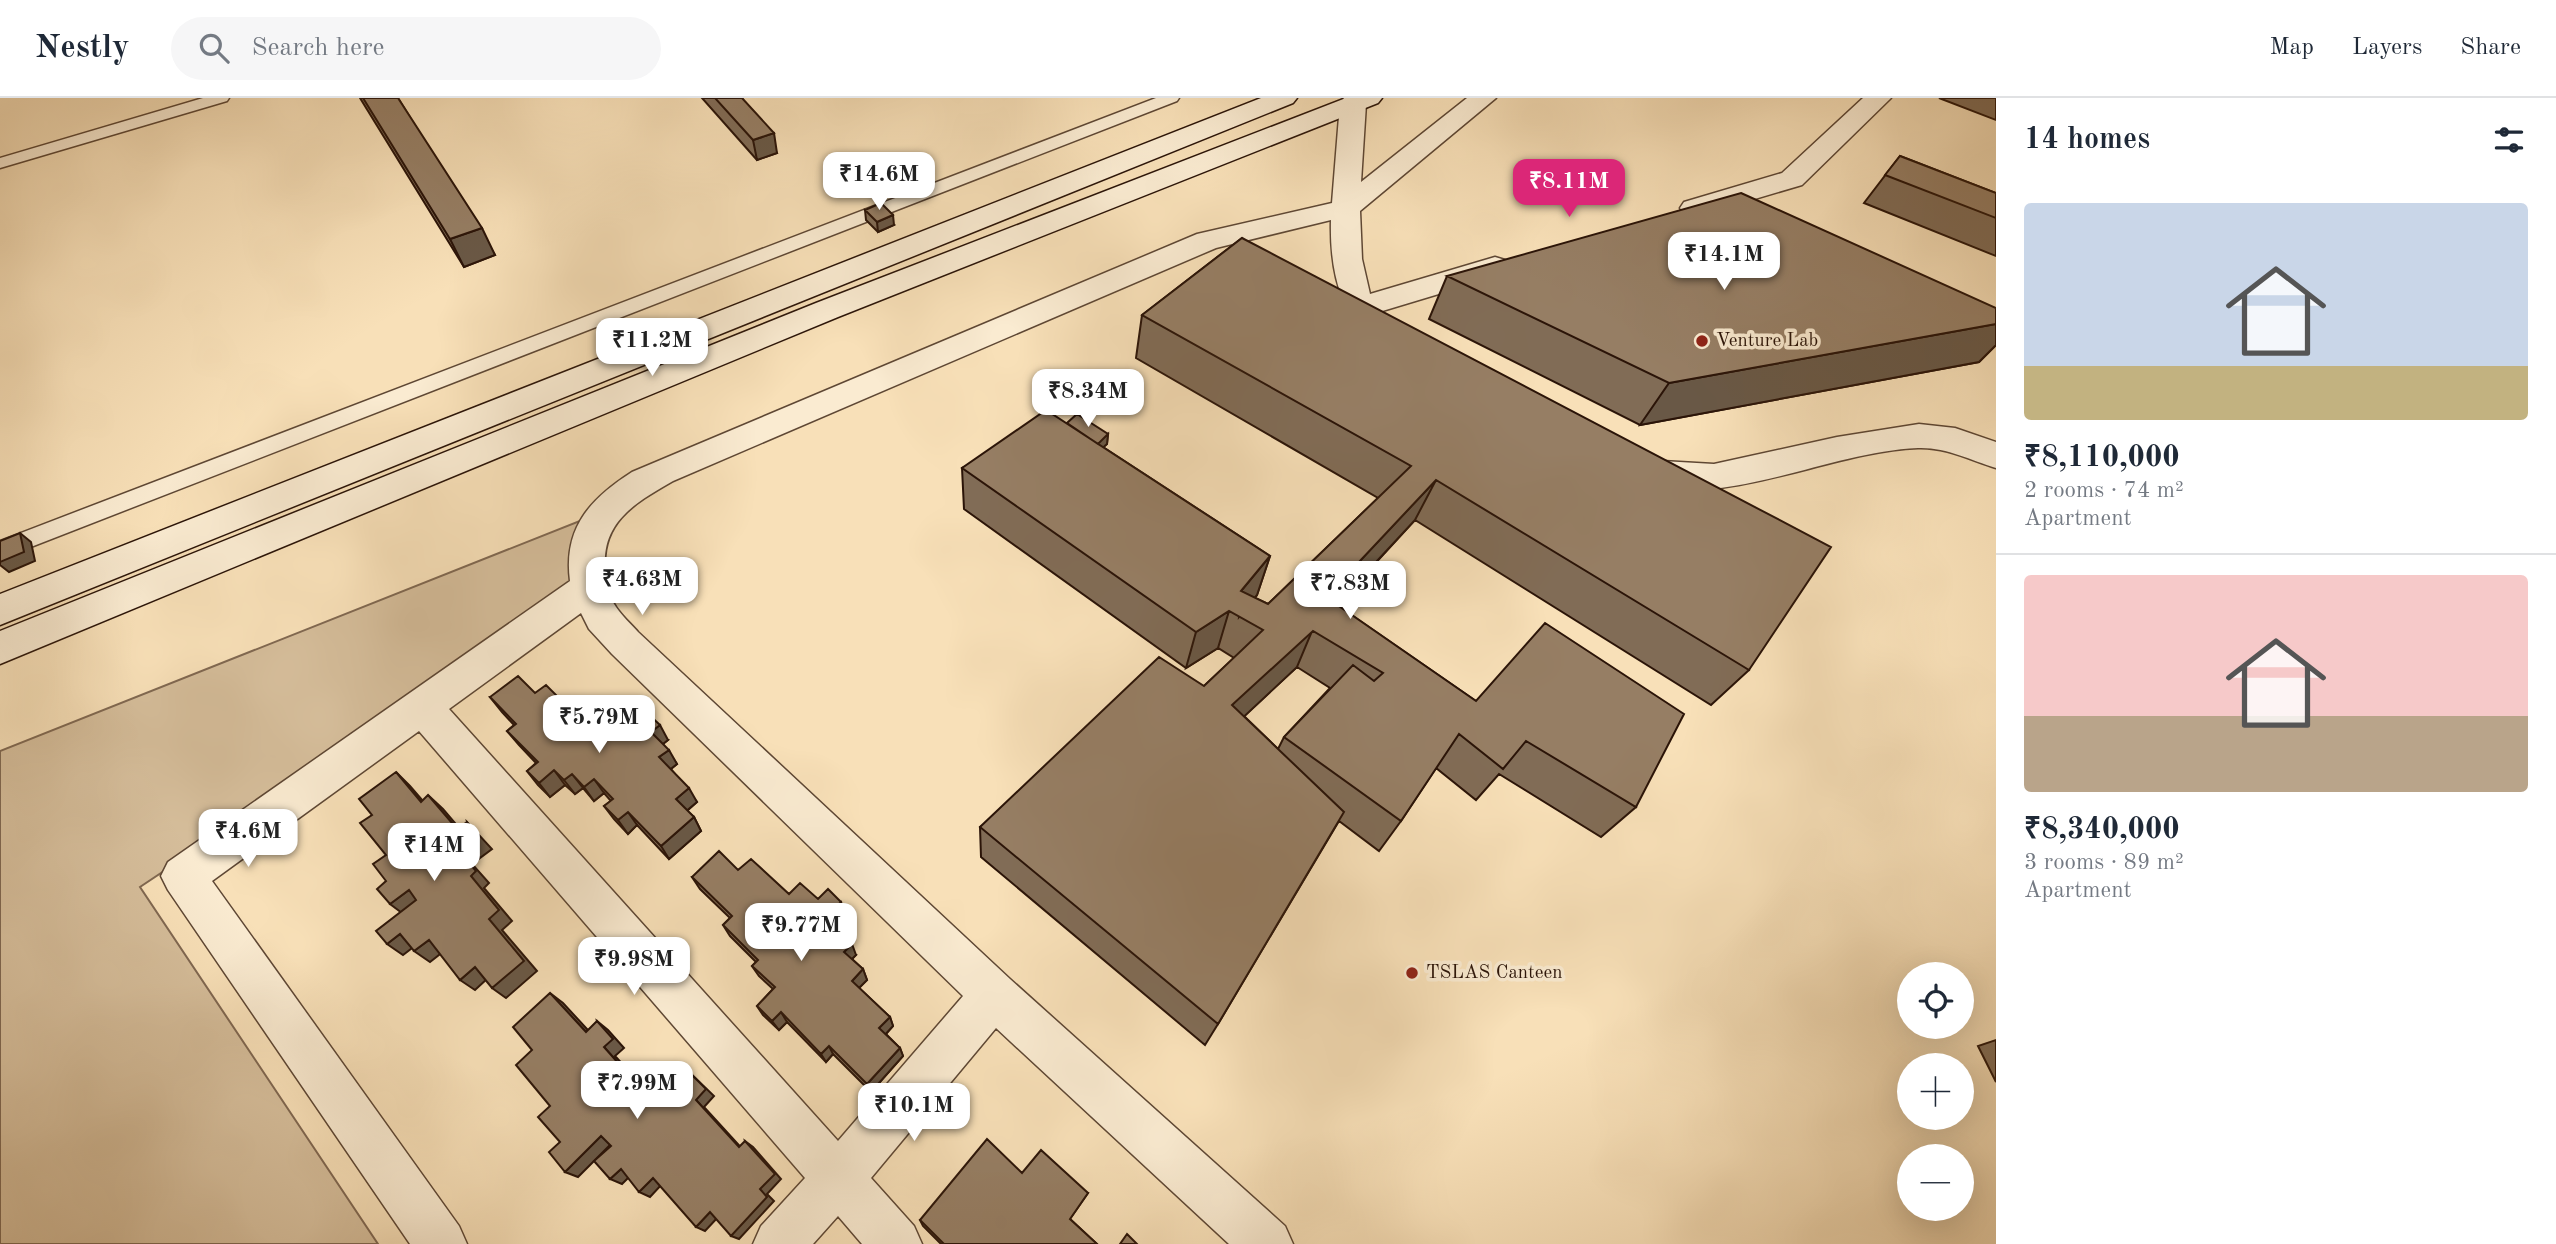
<!DOCTYPE html>
<html lang="en">
<head>
<meta charset="utf-8">
<style>
  body { margin:0; font-family:"Old Standard TT",serif; background:#f6f6f7; color:#1f2937; height:100vh; display:flex; flex-direction:column; font-size:26px; white-space:nowrap }
  * { box-sizing:border-box; margin:0 }
  p { font-size:23px; color:#747a83 }
  .icon { flex:none; width:38px; height:38px; fill:none; stroke:currentColor; stroke-width:2; stroke-linecap:round; stroke-linejoin:round }
  .map { position:relative; flex:1; overflow:hidden }
  .sheet { display:flex; flex-direction:column; background:#fff; width:560px }
  .sheet>* { flex:none }
  .tools { position:absolute; left:1897px; top:864px; display:grid; gap:14px }
  .tools a { display:grid; place-items:center; width:77px; height:77px; border-radius:50%; background:#fff; box-shadow:0 7px 28px #0002; font-size:35px }
  .price { position:absolute; translate:-50% -60px; padding:0 16px; border-radius:14px; background:#fff; color:#222; font-size:23px; line-height:46px; filter:drop-shadow(0 2px 4px #0008) }
  .price::after { content:''; position:absolute; left:50%; top:42px; width:21px; height:16px; margin-left:-10px; background:inherit; clip-path:polygon(0 0,100% 0,50% 100%) }
  .price.on { background:#db2777; color:#fff }
  ul { padding:0; list-style:none }
  li { display:grid; align-content:center; gap:14px; height:371px; padding:0 28px }
  li+li { border-top:2px solid #e0e1e3 }
  li span { display:grid; place-items:center; height:217px; border-radius:7px; color:#555 }
  li>.icon { margin-inline-start:auto }
  span .icon { width:126px; height:126px; fill:#fffc; stroke-width:1 }
  li b { font-size:30px }
  h2 { display:flex; justify-content:space-between; align-items:center; height:84px; padding:0 28px; font-size:30px }
  header { display:flex; align-items:center; gap:42px; box-sizing:border-box; height:98px; padding:0 35px; background:#fff; border-bottom:2px solid #e0e1e3 }
  header strong { font-size:33px }
  nav { display:flex; gap:38px; margin-inline-start:auto; font-size:24px }
  .search { width:490px; height:63px; background:#f6f6f7; display:flex; align-items:center; gap:18px; box-sizing:border-box; padding:0 24px; border-radius:38px; color:#747a83; font-size:26px }
  main { display:flex; flex:1; min-height:0 }
  .map>svg:first-child { display:block }
  .green { fill:#d5bd9a; stroke:#806851; stroke-width:2 }
  .lines { fill:none; stroke-linecap:round; stroke-linejoin:round }
  .lane-casing { stroke:#5e4734; stroke-width:3 }
  .street-casing { stroke:#5e4734; stroke-width:3 }
  .secondary-casing { stroke:#2b1408; stroke-width:3 }
  .lane { fill:#faebd1; fill-rule:evenodd }
  .street { fill:#faebd1; fill-rule:evenodd }
  .secondary { fill:#faebd1; fill-rule:evenodd }
  .wall { fill:#816c56; stroke:#2b1408; stroke-width:2; fill-rule:evenodd }
  .shaded-wall { fill:#695846; stroke:#2b1408; stroke-width:2 }
  .building { fill:#967e64; stroke:#2b1408; stroke-width:2 }
  .poi-dot { fill:#8f2418; stroke:#faebd1; stroke-width:2.5 }
  .labels { text-anchor:middle; dominant-baseline:central; stroke-width:7; stroke-linejoin:round; paint-order:stroke }
  .poi-label { font-size:19px; fill:#2b1408; stroke:#faebd1; text-anchor:start }
</style>
</head>
<body>
<header>
<strong>Nestly</strong>
<div class="search"><svg class="icon" aria-label="search" viewBox="0 0 24 24"><circle cx="10" cy="10" r="6"/><path d="M15 15l6 6"/></svg>Search here</div>
<nav><a>Map</a><a>Layers</a><a>Share</a></nav>
</header>
<main>
<div class="map">
<svg width="1996" height="1146" viewBox="0 0 1996 1146">
  <rect width="100%" height="100%" fill="#f8e0b8"/>
  <filter id="stains"><feTurbulence type="fractalNoise" baseFrequency=".00286" numOctaves="4"/><feColorMatrix values="0 0 0 0 .2 0 0 0 0 .09 0 0 0 0 .02 0 0 0 .5 -.17"/></filter>
  <radialGradient id="worn" r=".72"><stop offset=".6" stop-color="#630" stop-opacity="0"/><stop offset="1" stop-color="#630" stop-opacity=".3"/></radialGradient>
  <!-- green -->
  <path class="green" d="M605,413L580,496L140,789L378,1146H0V653Z"/>
  <g class="lines">
    <!-- lane casing -->
    <g class="lane-casing">
      <path id="lane" d="M203,0H229L227,3L0,70V60Z
        M1156,0H1179L1177,3L0,461V443Z"/>
    </g>
    <!-- street casing -->
    <g class="street-casing">
      <path id="street" d="M1344,0H1360L1366,6L1361,84L1467,0H1496L1360,113L1362,161L1370,196L1495,159L1505,162L1510,169L1505,176L1379,214L1400,243L1395,251C1376,256 1371,248 1360,233C1336,200 1330,162 1331,122L1216,150L673,383C633,406 598,426 606,478C608,488 610,501 616,509C622,518 631,526 638,534L1010,881L1285,1128L1293,1146H1229L996,930L871,1080L914,1128L922,1146H862L838,1118L813,1146H753L761,1128L805,1080L419,633L212,783L459,1128L467,1146H410L168,792L161,778L168,764L570,483C563,430 590,401 632,374L1197,136L1332,105L1340,6ZM581,515L589,531L612,556L963,898L838,1043L449,611Z
        M1863,0H1891L1802,87L1694,119L1684,116L1680,110L1684,104L1782,75Z
        M1919,326L1955,330L1996,344V370C1970,362 1946,349 1918,350C1825,354 1725,413 1633,384L1628,375L1633,366L1645,362L1714,366L1837,339Z"/>
    </g>
    <!-- secondary casing -->
    <g class="secondary-casing">
      <path id="secondary" d="M1261,0H1297L1293,5L0,527V496Z
        M1346,0H1382L1378,5L838,219L0,566V533L816,205Z"/>
    </g>
    <!-- lane -->
    <use href="#lane" class="lane"/>
    <!-- street -->
    <use href="#street" class="street"/>
    <!-- secondary -->
    <use href="#secondary" class="secondary"/>
  </g>
  <!-- wall -->
  <path class="wall" d="M360,0H398L495,157L464,169Z
    M702,0H742L777,55L757,62Z
    M1939,0H1996V22Z
    M1900,58L1996,95V158L1864,105Z
    M865,112L894,127L878,134L866,122Z
    M1242,140L1749,572L1711,607L1415,422L1337,507L1476,603L1636,709L1601,739L1499,676L1476,702L1436,670L1401,723L1379,753L1339,723L1218,926L1205,947L981,759L980,729L1204,588L1234,560L1218,550L1186,570L964,411L962,370L1067,325L1108,336L1107,346L1103,349L1270,458L1257,497L1255,500L1268,506L1378,400L1136,260L1142,217ZM1297,569L1330,590L1284,639L1278,651L1244,618Z
    M1447,178L1996,210V247L1979,264L1640,327L1429,221Z
    M535,595L575,616L668,642L663,646L677,666L671,671L697,704L687,713L694,719L701,733L669,761L637,727L628,736L614,721L604,708L611,703L604,695L594,703L583,690L575,696L565,687L550,699L538,687L527,673L536,665L519,647L507,633L514,627L502,614L490,599Z
    M738,772L789,796L818,801L845,816L818,844L856,857L852,861L863,871L867,882L859,890L890,919L893,928L886,936L900,950L903,958L871,994L833,956L826,964L787,924L779,932L763,917L757,908L773,891L759,878L752,868L756,864L730,838L723,827L730,820L700,791L692,779Z
    M1996,942V984L1978,948Z
    M1022,1075L1088,1095L1070,1121L1097,1146H941L923,1128L920,1122Z"/>
  <!-- shaded-wall -->
  <path class="shaded-wall" d="M774,35L777,55L757,62L753,42Z
    M893,117L894,127L878,134L877,124Z
    M482,130L495,157L464,169L450,141Z
    M1996,226V247L1979,264L1640,327L1669,285Z
    M1108,336L1107,346L1076,374V364Z
    M1436,382L1415,422L1312,533L1297,569L1220,641L1232,607L1326,499Z
    M20,435L31,444L35,463L9,474L0,467V464Z
    M1270,458L1257,497L1239,519L1241,493Z
    M1229,513L1218,550L1186,570L1196,534Z
    M620,622L629,637L619,645L609,630Z
    M660,627L668,642L659,649L651,634Z
    M669,652L677,666L667,674L659,659Z
    M554,672L565,687L550,699L539,685Z
    M396,674L410,688L435,717L421,704Z
    M572,676L583,690L575,696L564,682Z
    M594,681L604,695L594,703L584,689Z
    M689,690L697,704L684,715L676,701Z
    M428,697L443,711L471,744L467,724L492,751L472,766L489,785L484,790L512,823L502,832L537,873L506,900L492,890L489,821L471,778L459,753L457,731Z
    M628,714L637,727L628,736L618,722Z
    M694,719L701,733L669,761L661,748Z
    M409,792L424,804L406,818L390,806Z
    M841,804L845,816L815,847L810,835Z
    M400,836L416,847L403,857L387,846Z
    M429,842L444,853L430,864L414,853Z
    M852,846L856,857L848,865L844,854Z
    M475,869L489,879L475,892L460,882Z
    M863,871L867,882L856,893L852,883Z
    M550,895L563,905L598,943L586,934Z
    M781,914L787,924L779,932L772,923Z
    M890,919L893,928L883,939L879,930Z
    M597,923L608,932L624,950L615,958L638,983L627,975L604,949Z
    M829,948L833,956L826,964L821,956Z
    M900,950L903,958L871,994L867,986Z
    M638,965L648,973L662,988L653,980Z
    M687,972L714,998L704,1009L746,1055L739,1049L696,1002Z
    M601,1038L613,1044L578,1079L565,1074Z
    M745,1043L753,1049L781,1081L767,1096L774,1103L739,1141L731,1138L760,1091Z
    M621,1071L632,1076L622,1086L610,1081Z
    M653,1080L663,1085L650,1099L639,1094Z
    M710,1114L719,1118L705,1133L696,1129Z"/>
  <!-- building -->
  <path class="building" d="M363,0H398L482,130L450,141Z
    M715,0H742L774,35L753,42Z
    M1900,58L1996,95V120L1885,77Z
    M1741,95L1996,210V226L1669,285L1447,178Z
    M881,105L893,117L877,124L865,112Z
    M1242,140L1831,449L1749,572L1436,382L1326,499L1476,603L1545,525L1684,616L1636,709L1526,643L1503,671L1459,636L1401,723L1284,639L1353,567L1374,583L1383,575L1313,533L1232,607L1344,714L1218,926L980,729L1159,559L1204,588L1263,532L1229,513L1196,534L962,370L1046,312L1270,458L1241,493L1268,506L1411,368L1142,217Z
    M1077,316L1108,336L1098,346L1067,325Z
    M20,435L24,454L0,464V443Z
    M518,578L535,595L546,587L575,616L597,599L620,622L609,630L617,637L646,614L660,627L651,634L669,652L659,659L689,690L676,701L694,719L661,748L628,714L618,722L604,708L613,701L594,681L584,689L572,676L564,682L554,672L539,685L527,673L538,664L507,633L516,626L490,599Z
    M396,674L421,704L428,697L457,731L467,724L478,738L459,753L476,773L471,778L499,812L489,821L524,863L492,890L475,869L460,882L429,842L414,853L400,836L387,846L376,833L416,802L409,792L390,806L377,791L386,783L373,766L386,757L360,725L372,717L359,701Z
    M719,753L738,772L751,761L789,796L800,785L818,801L828,791L841,804L810,835L819,845L834,830L852,846L844,854L863,871L852,883L890,919L879,930L900,950L867,986L829,948L821,956L781,914L772,923L757,908L775,889L752,868L758,862L723,827L732,818L692,779Z
    M550,895L586,934L597,923L613,941L604,949L627,975L638,965L653,980L661,972L673,985L687,972L706,991L696,1002L739,1049L745,1043L775,1076L760,1091L767,1099L731,1138L710,1114L696,1129L653,1080L639,1094L621,1071L610,1081L594,1063L611,1048L601,1038L565,1074L549,1054L560,1044L538,1019L550,1008L516,967L532,952L513,929Z
    M987,1041L1022,1075L1041,1052L1088,1095L1070,1121L1097,1146H944L920,1122Z
    M1127,1136L1137,1146H1120Z"/>
  <!-- markers -->
  <g class="poi-dot">
    <circle cx="1702" cy="243" r="7"/>
    <circle cx="1412" cy="875" r="7"/>
  </g>
  <g class="labels">
    <!-- poi labels -->
    <g class="poi-label">
      <text x="1716" y="243">Venture Lab</text>
      <text x="1426" y="875">TSLAS Canteen</text>
    </g>
  </g>
  <rect width="100%" height="100%" filter="url(#stains)"/>
  <rect width="100%" height="100%" fill="url(#worn)"/>
</svg>
<div class="tools">
<a><svg class="icon" aria-label="locate" viewBox="0 0 24 24"><circle cx="12" cy="12" r="6"/><path d="M12 2v4M12 18v4M2 12h4M18 12h4"/></svg></a>
<a>+</a>
<a>−</a>
</div>
<b class="price" style="left:879px;top:114px">₹14.6M</b>
<b class="price on" style="left:1569px;top:121px">₹8.11M</b>
<b class="price" style="left:1724px;top:194px">₹14.1M</b>
<b class="price" style="left:652px;top:280px">₹11.2M</b>
<b class="price" style="left:1088px;top:331px">₹8.34M</b>
<b class="price" style="left:642px;top:519px">₹4.63M</b>
<b class="price" style="left:1350px;top:523px">₹7.83M</b>
<b class="price" style="left:599px;top:657px">₹5.79M</b>
<b class="price" style="left:248px;top:771px">₹4.6M</b>
<b class="price" style="left:434px;top:785px">₹14M</b>
<b class="price" style="left:801px;top:865px">₹9.77M</b>
<b class="price" style="left:634px;top:899px">₹9.98M</b>
<b class="price" style="left:637px;top:1023px">₹7.99M</b>
<b class="price" style="left:914px;top:1045px">₹10.1M</b>
</div>
<section class="sheet">
<h2>14 homes<svg class="icon" aria-label="filters" viewBox="0 0 24 24"><path d="M4 7h16M4 17h16"/><circle cx="9" cy="7" r="2"/><circle cx="15" cy="17" r="2"/></svg></h2>
<ul>
<li><span style="background:linear-gradient(#c9d6e8 75%,#c2b280 0)"><svg class="icon" aria-label="home" viewBox="0 0 24 24"><path d="M3 11l9-7 9 7M6 9v11h12V9"/></svg></span><div><b>₹8,110,000</b><p>2 rooms · 74 m²</p><p>Apartment</p></div></li>
<li><span style="background:linear-gradient(#f6c9c9 65%,#b9a48a 0)"><svg class="icon" aria-label="home" viewBox="0 0 24 24"><path d="M3 11l9-7 9 7M6 9v11h12V9"/></svg></span><div><b>₹8,340,000</b><p>3 rooms · 89 m²</p><p>Apartment</p></div></li>
</ul>
</section>
</main>
</body>
</html>
